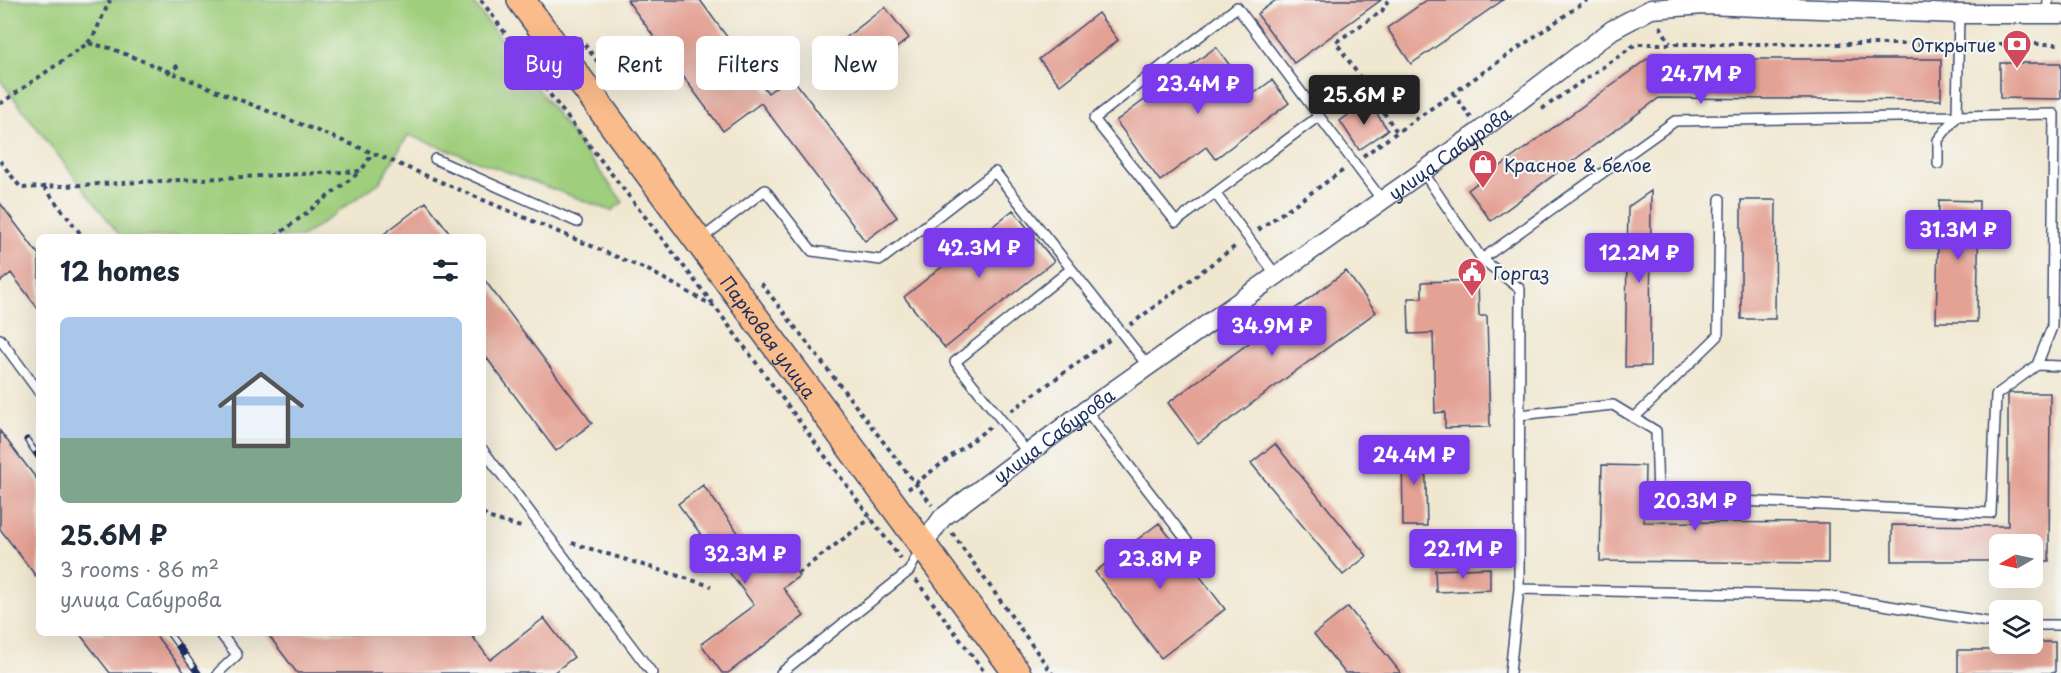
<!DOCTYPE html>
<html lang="en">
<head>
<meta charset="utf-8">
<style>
  body { margin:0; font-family:"Playpen Sans",sans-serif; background:#f6f6f7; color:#1f2937; height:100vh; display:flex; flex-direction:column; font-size:22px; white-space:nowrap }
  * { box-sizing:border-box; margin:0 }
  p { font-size:20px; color:#747a83 }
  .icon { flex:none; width:33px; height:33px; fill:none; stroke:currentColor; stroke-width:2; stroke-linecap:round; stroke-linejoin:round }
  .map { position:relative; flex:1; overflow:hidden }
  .side { position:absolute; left:36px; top:234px; width:450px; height:402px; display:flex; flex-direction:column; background:#fff; border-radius:9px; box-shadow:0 6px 24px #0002 }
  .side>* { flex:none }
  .top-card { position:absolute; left:504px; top:36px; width:570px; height:54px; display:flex; gap:12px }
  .needle { width:39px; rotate:261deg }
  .controls { position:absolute; left:1989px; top:534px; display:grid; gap:12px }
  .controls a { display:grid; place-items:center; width:54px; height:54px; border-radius:9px; background:#fff; box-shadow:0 6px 24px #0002; font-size:30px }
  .price { position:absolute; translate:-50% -51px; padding:0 14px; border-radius:6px; background:#7c3aed; color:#fff; font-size:20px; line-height:39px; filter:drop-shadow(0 2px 3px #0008) }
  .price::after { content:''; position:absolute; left:50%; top:36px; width:18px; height:14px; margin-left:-9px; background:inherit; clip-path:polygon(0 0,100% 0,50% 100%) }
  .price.current { background:#222; color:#fff }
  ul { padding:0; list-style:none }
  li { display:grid; align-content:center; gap:12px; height:318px; padding:0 24px }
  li+li { border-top:2px solid #e0e1e3 }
  li span { display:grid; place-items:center; height:186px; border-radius:9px; color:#555 }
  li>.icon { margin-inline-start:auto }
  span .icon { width:108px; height:108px; fill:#fffc; stroke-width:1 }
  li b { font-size:26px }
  h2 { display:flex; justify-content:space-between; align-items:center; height:72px; padding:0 24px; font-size:26px }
  .pill { padding:0 21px; border-radius:9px; background:#fff; box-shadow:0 6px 24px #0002; font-size:21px; line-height:54px }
  .pill.current { background:#7c3aed; color:#fff }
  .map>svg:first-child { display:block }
  .green { fill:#9fce7c; stroke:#5d7e6d; stroke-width:1.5 }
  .building { fill:#e4a295 }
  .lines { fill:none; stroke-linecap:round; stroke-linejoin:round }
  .lane-casing { stroke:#3b4b6f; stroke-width:12 }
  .street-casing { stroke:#3b4b6f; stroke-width:21 }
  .primary-casing { stroke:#3b4b6f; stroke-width:30 }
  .path { stroke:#3b4b6f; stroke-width:4; stroke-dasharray:4.5 4.5; stroke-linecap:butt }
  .lane { stroke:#fff; stroke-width:9 }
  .street { stroke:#fff; stroke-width:18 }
  .primary { stroke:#fabc8b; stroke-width:27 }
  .rail-casing { stroke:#1b2f5e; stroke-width:7 }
  .rail { stroke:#f6f6f2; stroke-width:4.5; stroke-dasharray:14; stroke-linecap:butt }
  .labels { text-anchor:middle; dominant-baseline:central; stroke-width:4.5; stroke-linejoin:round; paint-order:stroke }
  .poi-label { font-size:18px; fill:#1b2f5e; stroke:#f6f6f2; text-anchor:start }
  .street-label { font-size:18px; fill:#1b2f5e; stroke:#f6f6f2 }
</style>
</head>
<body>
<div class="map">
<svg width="2061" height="673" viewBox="0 0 2061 673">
  <rect width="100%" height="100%" fill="#f6f6f2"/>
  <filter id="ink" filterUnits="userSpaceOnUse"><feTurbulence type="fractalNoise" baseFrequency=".0167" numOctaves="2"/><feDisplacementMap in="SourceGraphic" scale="12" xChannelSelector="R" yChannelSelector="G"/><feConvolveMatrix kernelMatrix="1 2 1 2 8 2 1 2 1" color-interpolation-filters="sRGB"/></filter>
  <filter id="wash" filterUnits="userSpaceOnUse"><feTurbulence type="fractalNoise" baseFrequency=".008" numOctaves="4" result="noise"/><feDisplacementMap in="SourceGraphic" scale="24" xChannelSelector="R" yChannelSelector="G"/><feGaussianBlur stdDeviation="1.35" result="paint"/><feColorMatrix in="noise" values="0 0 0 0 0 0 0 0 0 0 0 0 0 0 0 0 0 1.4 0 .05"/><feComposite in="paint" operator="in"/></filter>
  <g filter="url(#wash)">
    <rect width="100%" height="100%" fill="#f0e7d0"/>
    <!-- green -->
    <path class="green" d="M0,0H471L623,202L611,211L408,135L380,182L302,237H121L0,80Z"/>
    <g id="blocks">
      <!-- building -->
      <path class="building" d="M627,0H700L768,93L791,76L897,217L865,241L761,103L723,131Z
        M1276,0H1381L1294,63L1257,14Z
        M1427,0H1503L1411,64L1387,28Z
        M885,7L909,38L854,81L830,50Z
        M1098,13L1118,40L1060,85L1039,59Z
        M1216,47L1252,95L1272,80L1289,103L1215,159L1206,147L1160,181L1116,121Z
        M1647,59H1941V100L1659,98L1491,221L1468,190Z
        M2000,63H2061V99L2000,98Z
        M1368,101L1388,130L1359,150L1340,121Z
        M1651,191L1650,366L1625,367L1628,207Z
        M1741,200H1776L1775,319H1741Z
        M1939,200L1979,201L1977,322H1936Z
        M426,202L453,237H380Z
        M0,203L39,255V310L11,273L0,282Z
        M1013,210L1054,261L945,348L904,297Z
        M1346,271L1376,312L1198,443L1168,403Z
        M483,278L592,423L556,451L483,353Z
        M1478,280L1479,316H1487L1490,427L1445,428V412L1435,413L1433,333L1409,334L1408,298H1422V282Z
        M2010,393H2050L2049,561H2032V544H2000V561H1892V525L2008,526V395Z
        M0,431L39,482V580L0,529Z
        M1275,444L1367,556L1343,575L1251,463Z
        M1425,445L1427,526H1403L1402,446Z
        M1602,465L1645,466L1644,522L1828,523V563L1600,561Z
        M703,485L753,553L772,539L799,576L783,588L804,616L728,673H722L701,644L754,605L678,504Z
        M1159,523L1225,609L1161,658L1095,572Z
        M1490,568V590L1436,592L1435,570Z
        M1348,607L1401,673H1345L1314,634Z
        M544,618L574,657L553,673H297L267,633H470L490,660Z
        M79,633H154L185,673H110Z
        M2032,642H2055V673H1958V650H2012V644Z"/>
    </g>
  </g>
  <g filter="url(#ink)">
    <use href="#blocks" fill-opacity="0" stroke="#3b4b6f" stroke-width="1.5"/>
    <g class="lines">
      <!-- lane casing -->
      <g class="lane-casing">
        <path id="lane" d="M2047,14L2048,0
          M1319,116L1176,222L1094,119L1237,7L1382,200
          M435,159L577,222
          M1938,164V140L1957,116L2054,114L2052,327L2037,365L2061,366
          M1423,172L1482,259L1520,289L1519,589L1510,673
          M1215,193L1276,275
          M700,240L765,190L812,251L881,260L995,172L1147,365
          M1482,259L1675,121L1957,116L1959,14
          M0,339L39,392
          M1086,410L1205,564
          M1519,415L1613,405L1656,431L1658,497L1991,513L1996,395L2037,365
          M1634,418L1718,336L1720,199
          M483,450L652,673
          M1028,453L955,362L1071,269
          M1519,589L1828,596L2000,624
          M2032,625H2061
          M218,673L237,655L220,633
          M781,673L909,571L921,548"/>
      </g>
      <!-- street casing -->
      <g class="street-casing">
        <g id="street">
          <path id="s1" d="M923,545L942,518L1086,410L1480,131L1612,30L1651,9L1704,5L1959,14H2061"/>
        </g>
      </g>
      <!-- primary casing -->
      <g class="primary-casing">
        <g id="primary">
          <path id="s2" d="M521,0L1017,673"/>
        </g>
      </g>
      <!-- path -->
      <path class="path" d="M481,0L554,100L713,304
        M1388,0L1382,11L1336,42L1397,132
        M1660,26L1670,43
        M579,37L616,86
        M88,43L95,33L110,0
        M1972,44H2061
        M167,73L179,65
        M1453,93L1471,118
        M0,104L88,43L110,48L373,153L650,271L715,307L901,559
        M1542,109L1636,44H1946
        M1363,156L1587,0
        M0,161L21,188L361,171L373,153
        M44,187L83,237
        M1258,230L1345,169
        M275,237L361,171
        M761,283L932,505
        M1130,325L1237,245
        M1011,411L1112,338
        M908,489L990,427
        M483,513L487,517L524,528
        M952,533L1052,673
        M572,543L711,586
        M798,573L871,518
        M916,580L985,673"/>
      <!-- lane -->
      <use href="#lane" class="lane"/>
      <!-- street -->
      <use href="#street" class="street"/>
      <!-- primary -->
      <use href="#primary" class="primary"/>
      <!-- rail casing -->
      <g class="rail-casing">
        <path id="rail" d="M27,440L39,457
          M169,633L198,673"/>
      </g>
      <!-- rail -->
      <use href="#rail" class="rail"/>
    </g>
  </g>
  <!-- icons -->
  <defs>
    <g id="bank-pin" transform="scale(1.5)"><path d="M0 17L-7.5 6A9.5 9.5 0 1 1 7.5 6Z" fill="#d1495b" stroke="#f6f6f2"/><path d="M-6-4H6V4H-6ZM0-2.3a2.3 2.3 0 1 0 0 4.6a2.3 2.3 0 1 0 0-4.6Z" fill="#fff"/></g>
    <g id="shop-pin" transform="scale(1.5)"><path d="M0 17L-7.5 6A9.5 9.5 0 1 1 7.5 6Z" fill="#d1495b" stroke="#f6f6f2"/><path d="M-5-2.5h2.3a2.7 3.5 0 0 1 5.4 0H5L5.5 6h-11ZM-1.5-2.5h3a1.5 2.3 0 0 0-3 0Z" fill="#fff"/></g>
    <g id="civic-pin" transform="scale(1.5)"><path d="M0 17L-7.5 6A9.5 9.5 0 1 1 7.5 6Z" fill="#d1495b" stroke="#f6f6f2"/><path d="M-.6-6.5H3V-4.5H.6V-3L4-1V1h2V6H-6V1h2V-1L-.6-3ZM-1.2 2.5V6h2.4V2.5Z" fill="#fff"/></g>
  </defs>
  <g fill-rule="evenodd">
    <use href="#bank-pin" x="2017" y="44"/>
    <use href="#shop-pin" x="1483" y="164"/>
    <use href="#civic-pin" x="1472" y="272"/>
  </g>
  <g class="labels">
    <!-- poi labels -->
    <g class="poi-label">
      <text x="1996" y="44" text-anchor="end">Открытие</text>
      <text x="1504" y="164">Красное &amp; белое</text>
      <text x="1493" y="272">Горгаз</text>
    </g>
    <!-- street labels -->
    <g class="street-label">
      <text stroke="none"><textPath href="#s1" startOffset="658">улица Сабурова</textPath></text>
      <text stroke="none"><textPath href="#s2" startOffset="418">Парковая улица</textPath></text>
      <text stroke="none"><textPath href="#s1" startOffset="172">улица Сабурова</textPath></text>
    </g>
  </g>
</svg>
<div class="controls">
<a><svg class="needle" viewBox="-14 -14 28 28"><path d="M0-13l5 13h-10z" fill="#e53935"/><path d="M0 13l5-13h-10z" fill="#747a83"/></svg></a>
<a><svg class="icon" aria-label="layers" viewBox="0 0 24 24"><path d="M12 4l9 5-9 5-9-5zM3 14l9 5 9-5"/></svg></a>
</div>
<b class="price" style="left:1701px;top:105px">24.7M ₽</b>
<b class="price" style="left:1198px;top:115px">23.4M ₽</b>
<b class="price current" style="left:1364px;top:126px">25.6M ₽</b>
<b class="price" style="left:1958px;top:261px">31.3M ₽</b>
<b class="price" style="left:979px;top:279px">42.3M ₽</b>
<b class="price" style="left:1639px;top:284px">12.2M ₽</b>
<b class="price" style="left:1272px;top:357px">34.9M ₽</b>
<b class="price" style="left:1414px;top:486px">24.4M ₽</b>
<b class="price" style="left:1695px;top:532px">20.3M ₽</b>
<b class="price" style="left:1463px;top:580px">22.1M ₽</b>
<b class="price" style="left:745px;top:585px">32.3M ₽</b>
<b class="price" style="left:1160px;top:590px">23.8M ₽</b>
<div class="top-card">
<a class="pill current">Buy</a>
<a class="pill">Rent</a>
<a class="pill">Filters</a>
<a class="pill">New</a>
</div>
<section class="side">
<h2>12 homes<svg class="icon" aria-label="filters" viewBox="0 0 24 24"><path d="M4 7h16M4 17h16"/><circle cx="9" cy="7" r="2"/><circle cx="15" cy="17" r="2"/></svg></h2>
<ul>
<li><span style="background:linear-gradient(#a9c7e8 65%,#7fa58c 0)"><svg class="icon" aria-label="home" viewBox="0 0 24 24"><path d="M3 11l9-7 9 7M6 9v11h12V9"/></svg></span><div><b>25.6M ₽</b><p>3 rooms · 86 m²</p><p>улица Сабурова</p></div></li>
</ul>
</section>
</div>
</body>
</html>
